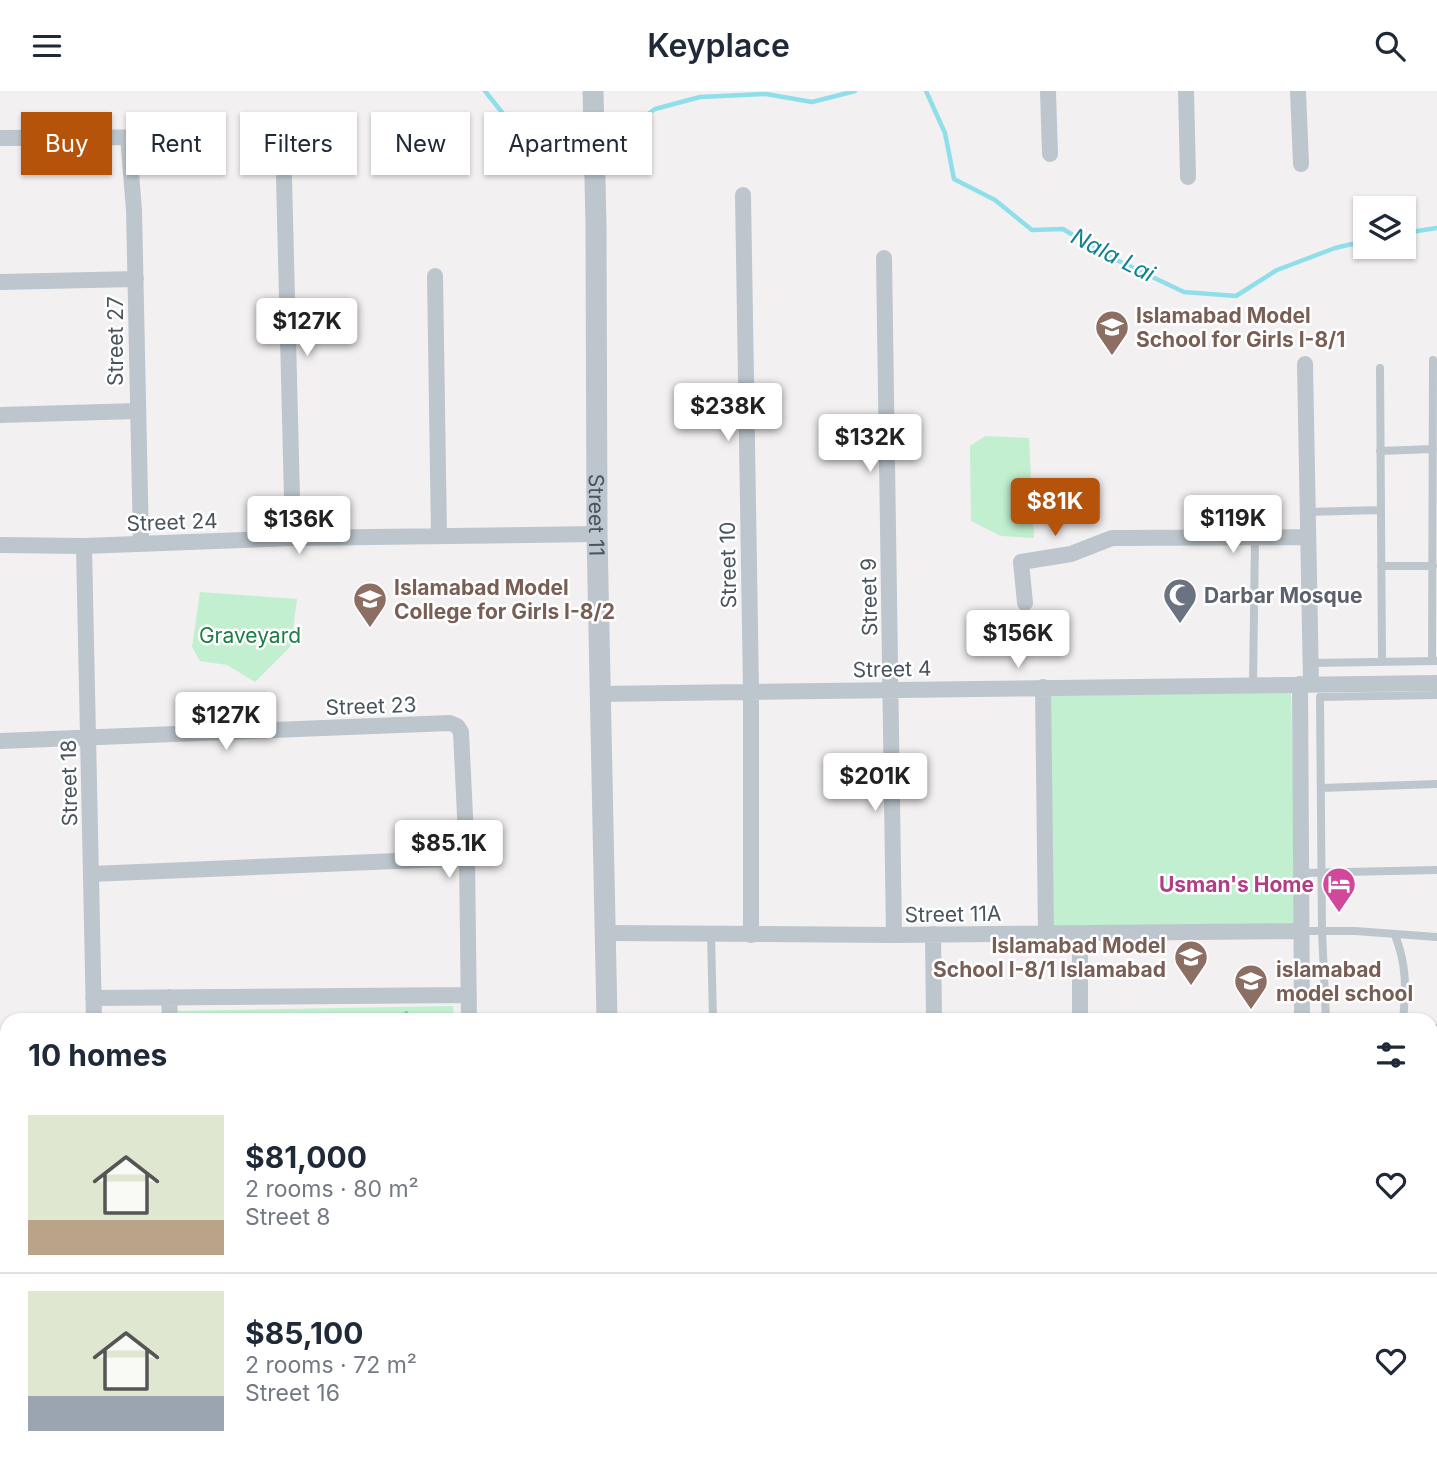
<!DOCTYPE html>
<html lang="en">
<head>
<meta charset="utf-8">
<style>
  body { margin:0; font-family:Inter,sans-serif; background:#f2f2f3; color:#1f2937; height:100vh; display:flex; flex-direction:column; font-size:26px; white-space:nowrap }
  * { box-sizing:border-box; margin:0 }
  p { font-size:23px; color:#747a83 }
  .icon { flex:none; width:38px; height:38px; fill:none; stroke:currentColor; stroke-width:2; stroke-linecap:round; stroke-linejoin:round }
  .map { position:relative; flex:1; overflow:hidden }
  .side { position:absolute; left:0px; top:922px; width:1438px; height:450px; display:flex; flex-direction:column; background:#fff; border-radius:21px 21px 0 0; box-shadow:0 2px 5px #0004 }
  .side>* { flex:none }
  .banner { position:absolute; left:21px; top:21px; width:700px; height:63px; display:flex; gap:14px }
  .fabs { position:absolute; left:1353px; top:105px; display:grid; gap:14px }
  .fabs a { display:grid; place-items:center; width:63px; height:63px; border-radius:0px; background:#fff; box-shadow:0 2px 5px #0004; font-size:35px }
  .price { position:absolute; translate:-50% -60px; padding:0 16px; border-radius:7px; background:#fff; color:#222; font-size:23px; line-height:46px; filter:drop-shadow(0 2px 4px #0008) }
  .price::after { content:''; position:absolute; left:50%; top:42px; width:21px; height:16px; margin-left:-10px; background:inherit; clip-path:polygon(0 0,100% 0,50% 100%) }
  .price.active { background:#b45309; color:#fff }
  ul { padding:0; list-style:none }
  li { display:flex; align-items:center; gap:21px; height:175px; padding:0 28px }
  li+li { border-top:2px solid #e0e1e3 }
  li span { display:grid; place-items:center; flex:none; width:196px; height:140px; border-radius:0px; color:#555 }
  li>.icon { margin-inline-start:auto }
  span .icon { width:84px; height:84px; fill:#fffc; stroke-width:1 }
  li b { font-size:30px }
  h2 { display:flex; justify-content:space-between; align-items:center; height:84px; padding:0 28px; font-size:30px }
  .tag { padding:0 24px; border-radius:0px; background:#fff; box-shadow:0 2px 5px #0004; font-size:24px; line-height:63px }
  .tag.active { background:#b45309; color:#fff }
  header { display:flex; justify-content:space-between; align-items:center; height:91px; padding:0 28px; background:#fff; font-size:32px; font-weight:600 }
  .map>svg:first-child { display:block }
  .green { fill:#c1efcf }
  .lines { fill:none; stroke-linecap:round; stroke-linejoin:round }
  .stream { stroke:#8fdfea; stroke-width:4.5 }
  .path { stroke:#79cc9c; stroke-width:2.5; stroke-dasharray:5 3.5; stroke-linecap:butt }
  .service { stroke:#bdc6cd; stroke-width:8 }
  .minor { stroke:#bdc6cd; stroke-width:16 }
  .tertiary { stroke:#bdc6cd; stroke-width:21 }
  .primary { stroke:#b1c2ce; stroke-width:26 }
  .labels { text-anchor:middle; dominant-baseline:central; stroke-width:5; stroke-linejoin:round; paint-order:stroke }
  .education-label { font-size:21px; font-weight:bold; fill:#785e54; stroke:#fff; text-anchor:start }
  .street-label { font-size:21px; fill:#49555e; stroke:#fff }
  .worship-label { font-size:21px; font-weight:bold; fill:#5b616d; stroke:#fff; text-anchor:start }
  .park-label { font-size:21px; fill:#1a7f44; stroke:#fff }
  .hotel-label { font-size:21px; font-weight:bold; fill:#b23c85; stroke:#fff; text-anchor:end }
  .water-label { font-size:23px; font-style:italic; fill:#108292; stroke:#fff }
</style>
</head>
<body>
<header><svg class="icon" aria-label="menu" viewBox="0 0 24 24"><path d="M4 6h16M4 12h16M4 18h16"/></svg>Keyplace<svg class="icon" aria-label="search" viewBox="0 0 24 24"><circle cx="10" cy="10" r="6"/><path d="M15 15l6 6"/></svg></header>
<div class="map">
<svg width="1437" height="1371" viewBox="0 0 1437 1371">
  <rect width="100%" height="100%" fill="#f3f0f1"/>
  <!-- green -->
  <path class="green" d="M985,345L1029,347L1034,447L1001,445L971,430L970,355Z
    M200,501L297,508L291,555L255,591L227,574L200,570L192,556Z
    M1043,596L1291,597L1296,837L1046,843Z
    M453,915L454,929H175V920Z
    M930,1365H1276L1274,1371H911Z"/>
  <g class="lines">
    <!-- stream -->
    <path class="stream" d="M485,0L516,39L581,43
      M926,0L945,42L954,88L995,109L1032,139L1063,138L1106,164L1184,201L1236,205L1277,179L1335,157L1365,150
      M606,45H617L655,18L700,6L766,3L812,11L855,0
      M1404,142L1437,137"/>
    <!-- path -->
    <path class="path" d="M397,929L408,920
      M1095,1365V1371"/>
    <!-- service -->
    <path class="service" d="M1380,277L1382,571
      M1380,360L1433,358
      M1307,421L1381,419
      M1381,475H1433
      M1432,570L1433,269
      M1310,572L1437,570
      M1253,594L1255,446
      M1321,697L1437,693
      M1301,782L1437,779
      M1302,840H1355L1437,846
      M711,844L713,929
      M1395,844C1407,875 1406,897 1403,929
      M1326,929L1322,840L1320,606L1437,604
      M1432,937H1437
      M1432,1023H1437
      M1432,1094H1437
      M1432,1171H1437
      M1432,1244L1437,1243"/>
    <!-- minor -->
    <path class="minor" d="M1048,0L1050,63
      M1186,0L1188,86
      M1298,0L1301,73
      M128,46L134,119L141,453
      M0,47L128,46L210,51
      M284,87L293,447
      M743,104L751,599V844
      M884,167L894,844
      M435,185L439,445
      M0,191L136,188
      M1305,273L1311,593
      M0,324L137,320
      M0,454L84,455L293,447L597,443
      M84,455L94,929
      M1025,512L1021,471L1071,463L1112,447L1308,446
      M1300,593L1302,929
      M1043,596L1046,843
      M600,603L1437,592
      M0,650L450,632L457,635L461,641L467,767L469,929
      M91,783L467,767
      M605,842L894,844L1302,840
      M933,843L934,929
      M169,906L170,929
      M93,907L469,904
      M1080,929V862L1085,843"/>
    <!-- tertiary -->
    <g class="tertiary">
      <path id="s1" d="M593,0L596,133L597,443L607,929"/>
      <path d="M1432,1340H1437"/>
      <path d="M349,1365L353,1371"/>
      <path d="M0,1368L185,1365"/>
      <path d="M610,1371L618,1365"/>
      <path d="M880,1371L893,1365"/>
    </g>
    <!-- primary -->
    <path class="primary" d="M23,1367V1371
      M1288,1371V1365
      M1309,1371L1311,1365"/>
  </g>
  <!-- icons -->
  <defs>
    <g id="school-pin" transform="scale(1.75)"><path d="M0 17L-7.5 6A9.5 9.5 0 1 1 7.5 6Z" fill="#8d6e63" stroke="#fff"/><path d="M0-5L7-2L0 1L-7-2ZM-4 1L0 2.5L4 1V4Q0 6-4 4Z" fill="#fff"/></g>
    <g id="mosque-pin" transform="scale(1.75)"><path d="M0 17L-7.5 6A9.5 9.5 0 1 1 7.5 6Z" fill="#6b7280" stroke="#fff"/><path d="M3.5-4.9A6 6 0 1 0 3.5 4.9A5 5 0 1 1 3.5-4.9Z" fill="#fff"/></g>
    <g id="hotel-pin" transform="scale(1.75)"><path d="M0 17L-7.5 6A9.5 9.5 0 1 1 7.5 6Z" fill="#d1479c" stroke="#fff"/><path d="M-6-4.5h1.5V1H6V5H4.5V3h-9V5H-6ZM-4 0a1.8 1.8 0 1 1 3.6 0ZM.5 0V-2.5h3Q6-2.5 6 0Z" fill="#fff"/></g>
  </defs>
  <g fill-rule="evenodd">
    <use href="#school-pin" x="1112" y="236"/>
    <use href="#mosque-pin" x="1180" y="504"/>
    <use href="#school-pin" x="370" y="508"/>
    <use href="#hotel-pin" x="1339" y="793"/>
    <use href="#school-pin" x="1191" y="866"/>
    <use href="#school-pin" x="1251" y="890"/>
  </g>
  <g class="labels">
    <!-- education labels -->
    <g class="education-label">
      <text x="1136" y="224">Islamabad Model<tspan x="1136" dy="24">School for Girls I-8/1</tspan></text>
      <text x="394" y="496">Islamabad Model<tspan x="394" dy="24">College for Girls I-8/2</tspan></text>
      <text x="1166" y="854" text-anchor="end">Islamabad Model<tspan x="1166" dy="24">School I-8/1 Islamabad</tspan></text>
      <text x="1276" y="878">islamabad<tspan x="1276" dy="24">model school</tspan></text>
    </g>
    <!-- street labels -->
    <g class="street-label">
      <text transform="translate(115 250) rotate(-90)">Street 27</text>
      <text stroke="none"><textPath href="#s1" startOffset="424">Street 11</textPath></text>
      <text transform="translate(172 431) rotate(-2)">Street 24</text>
      <text transform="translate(728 474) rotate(-91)">Street 10</text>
      <text transform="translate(869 506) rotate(-91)">Street 9</text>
      <text transform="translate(892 578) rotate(-1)">Street 4</text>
      <text transform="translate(371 615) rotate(-2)">Street 23</text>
      <text transform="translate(69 692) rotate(-91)">Street 18</text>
      <text transform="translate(953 823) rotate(-1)">Street 11A</text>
    </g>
    <!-- worship labels -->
    <g class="worship-label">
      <text x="1204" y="504">Darbar Mosque</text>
    </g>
    <!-- park labels -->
    <g class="park-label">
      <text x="250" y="544">Graveyard</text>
    </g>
    <!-- hotel labels -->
    <g class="hotel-label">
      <text x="1314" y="793">Usman's Home</text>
    </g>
    <!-- water labels -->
    <g class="water-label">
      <text transform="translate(1113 164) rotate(27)">Nala Lai</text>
    </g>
  </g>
</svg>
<div class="fabs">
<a><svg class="icon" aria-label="layers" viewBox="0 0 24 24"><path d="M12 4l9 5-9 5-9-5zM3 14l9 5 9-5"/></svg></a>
</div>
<b class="price" style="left:307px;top:267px">$127K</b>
<b class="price" style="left:728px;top:352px">$238K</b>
<b class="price" style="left:870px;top:383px">$132K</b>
<b class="price active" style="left:1055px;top:447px">$81K</b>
<b class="price" style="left:1233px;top:464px">$119K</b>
<b class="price" style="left:299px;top:465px">$136K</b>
<b class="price" style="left:1018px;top:579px">$156K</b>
<b class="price" style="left:226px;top:661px">$127K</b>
<b class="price" style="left:875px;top:722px">$201K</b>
<b class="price" style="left:449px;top:789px">$85.1K</b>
<div class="banner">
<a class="tag active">Buy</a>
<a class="tag">Rent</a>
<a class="tag">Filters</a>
<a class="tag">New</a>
<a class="tag">Apartment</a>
</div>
<section class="side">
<h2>10 homes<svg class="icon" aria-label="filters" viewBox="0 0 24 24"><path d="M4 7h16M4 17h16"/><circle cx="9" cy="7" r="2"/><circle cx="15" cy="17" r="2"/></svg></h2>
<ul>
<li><span style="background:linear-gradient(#dfe7d0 75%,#b9a48a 0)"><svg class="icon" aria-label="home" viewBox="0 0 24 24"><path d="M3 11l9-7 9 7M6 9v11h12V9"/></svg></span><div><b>$81,000</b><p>2 rooms · 80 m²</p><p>Street 8</p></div><svg class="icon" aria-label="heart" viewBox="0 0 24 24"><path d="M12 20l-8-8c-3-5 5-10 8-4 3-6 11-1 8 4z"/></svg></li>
<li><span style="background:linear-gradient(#dfe7d0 75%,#9aa5b1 0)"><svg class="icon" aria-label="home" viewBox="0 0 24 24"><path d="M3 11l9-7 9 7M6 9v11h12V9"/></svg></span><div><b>$85,100</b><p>2 rooms · 72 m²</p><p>Street 16</p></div><svg class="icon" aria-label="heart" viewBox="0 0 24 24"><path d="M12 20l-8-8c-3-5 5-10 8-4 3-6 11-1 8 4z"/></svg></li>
</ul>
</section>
</div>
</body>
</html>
